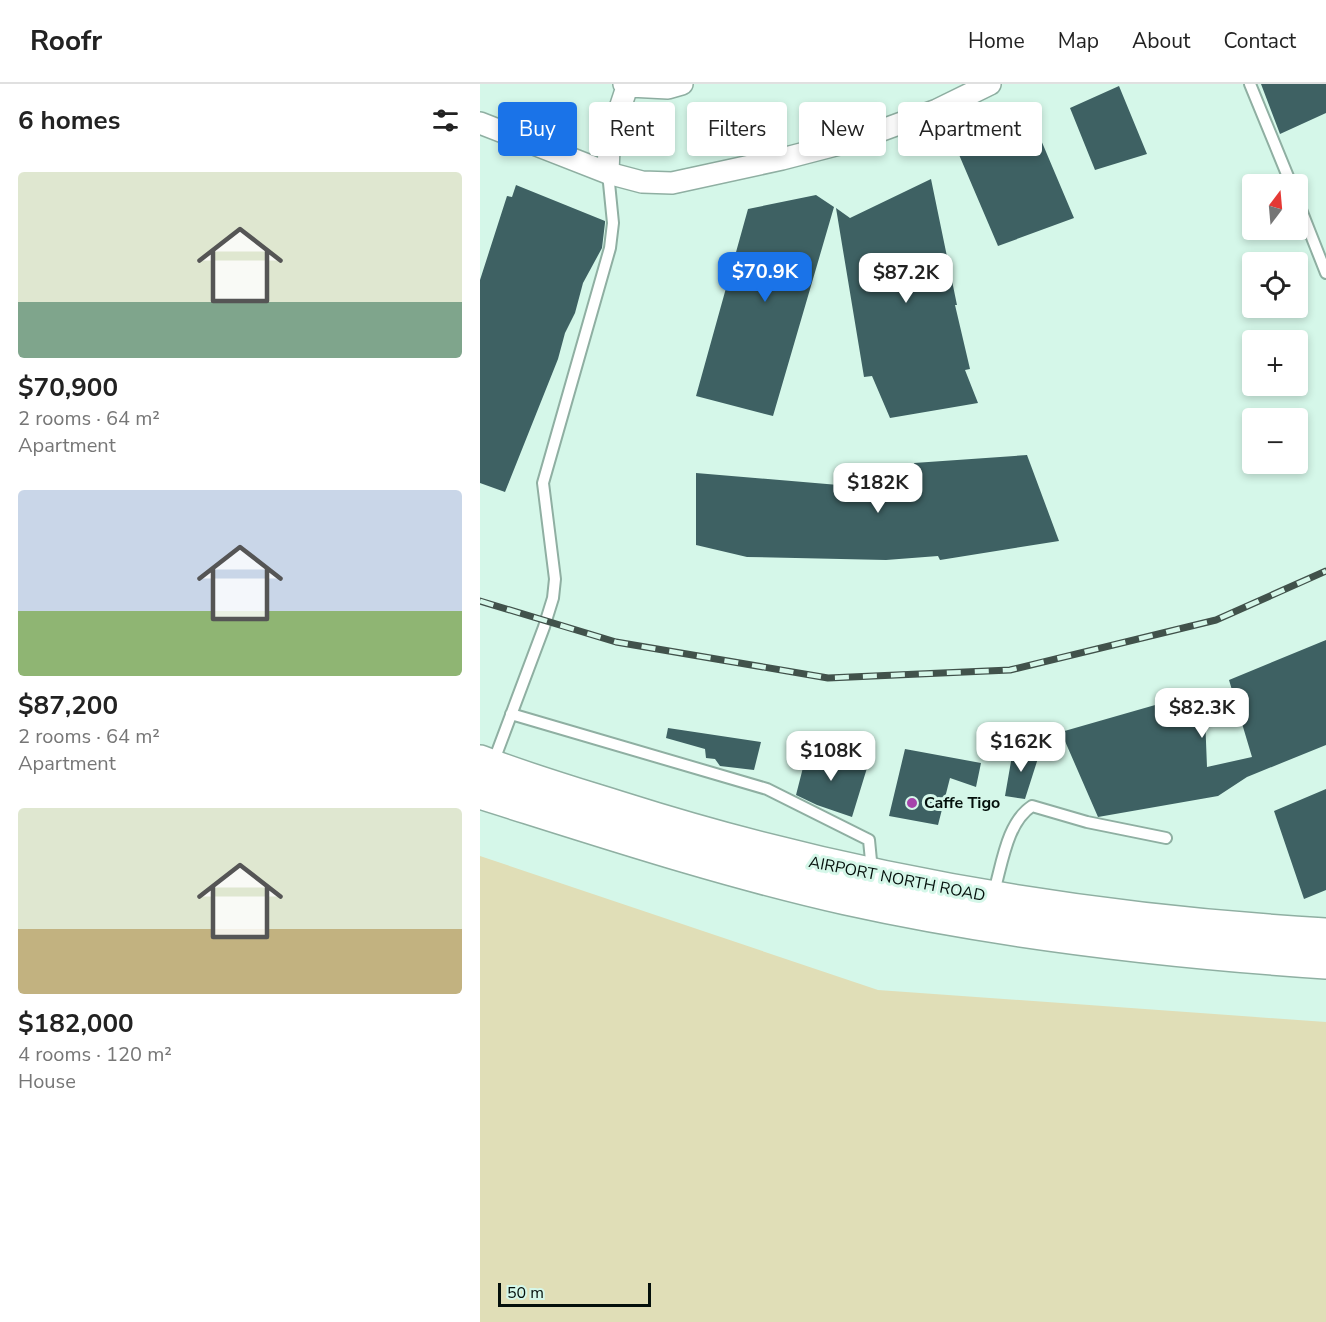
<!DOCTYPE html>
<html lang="en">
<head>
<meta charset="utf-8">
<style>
  body { margin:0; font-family:"Nunito Sans",sans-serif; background:#f6f6f6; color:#222; height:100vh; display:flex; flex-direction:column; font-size:22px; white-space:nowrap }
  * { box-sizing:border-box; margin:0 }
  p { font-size:20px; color:#767676 }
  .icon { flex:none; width:33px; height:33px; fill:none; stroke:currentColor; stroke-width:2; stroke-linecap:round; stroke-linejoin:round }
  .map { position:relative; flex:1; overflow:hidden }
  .side { display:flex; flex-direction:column; background:#fff; width:480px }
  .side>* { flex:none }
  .hud { position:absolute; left:18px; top:18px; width:570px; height:54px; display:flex; gap:12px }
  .needle { width:39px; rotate:16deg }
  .controls { position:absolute; left:762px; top:90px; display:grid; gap:12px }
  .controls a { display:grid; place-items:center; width:66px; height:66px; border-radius:6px; background:#fff; box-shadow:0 3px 9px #0003; font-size:30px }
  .scale { position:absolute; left:18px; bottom:15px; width:153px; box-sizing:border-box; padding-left:6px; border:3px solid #040f0b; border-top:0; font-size:16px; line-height:21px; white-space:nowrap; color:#040f0b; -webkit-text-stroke:4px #d5f7e9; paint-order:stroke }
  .price { position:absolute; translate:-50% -51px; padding:0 14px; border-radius:12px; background:#fff; color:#222; font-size:20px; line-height:39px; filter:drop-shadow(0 2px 3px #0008) }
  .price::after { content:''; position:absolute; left:50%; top:36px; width:18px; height:14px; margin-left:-9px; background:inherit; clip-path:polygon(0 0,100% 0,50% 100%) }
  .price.current { background:#1a73e8; color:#fff }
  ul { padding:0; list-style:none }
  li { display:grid; align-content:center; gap:12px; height:318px; padding:0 18px }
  li span { display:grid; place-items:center; height:186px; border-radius:6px; color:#555 }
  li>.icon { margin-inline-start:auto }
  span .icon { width:108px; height:108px; fill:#fffc; stroke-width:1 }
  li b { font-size:26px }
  h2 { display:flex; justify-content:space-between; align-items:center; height:72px; padding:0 18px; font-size:26px }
  .tag { padding:0 21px; border-radius:6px; background:#fff; box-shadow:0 3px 9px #0003; font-size:21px; line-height:54px }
  .tag.current { background:#1a73e8; color:#fff }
  header { display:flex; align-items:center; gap:36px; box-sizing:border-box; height:84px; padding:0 30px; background:#fff; border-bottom:2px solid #e0e0e0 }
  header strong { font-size:28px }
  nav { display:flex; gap:33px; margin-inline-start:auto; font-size:21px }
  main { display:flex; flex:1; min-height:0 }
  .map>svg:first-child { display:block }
  .green { fill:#e0deb7 }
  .building { fill:#3e6163 }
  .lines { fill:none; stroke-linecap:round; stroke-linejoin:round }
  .service-casing { stroke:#8fafa2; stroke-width:14 }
  .minor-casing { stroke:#8fafa2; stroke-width:24 }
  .primary-casing { stroke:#8fafa2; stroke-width:36 }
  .service { stroke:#fff; stroke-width:10 }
  .minor { stroke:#fff; stroke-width:21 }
  .primary { stroke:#fff; stroke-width:33 }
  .rail-casing { stroke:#41524b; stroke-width:7 }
  .rail { stroke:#d5f7e9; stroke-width:4.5; stroke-dasharray:14; stroke-linecap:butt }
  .poi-dot { fill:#a644ab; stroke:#d5f7e9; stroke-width:2 }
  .labels { text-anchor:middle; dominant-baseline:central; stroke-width:6; stroke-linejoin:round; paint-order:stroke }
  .poi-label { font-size:16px; font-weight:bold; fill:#040f0b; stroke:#d5f7e9; text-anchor:start }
  .street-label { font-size:16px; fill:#040f0b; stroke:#d5f7e9 }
</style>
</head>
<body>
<header>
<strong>Roofr</strong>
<nav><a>Home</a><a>Map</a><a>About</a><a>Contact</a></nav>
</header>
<main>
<section class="side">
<h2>6 homes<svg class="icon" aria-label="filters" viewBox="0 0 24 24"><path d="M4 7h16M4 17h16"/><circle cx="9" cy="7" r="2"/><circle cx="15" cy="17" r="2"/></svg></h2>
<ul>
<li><span style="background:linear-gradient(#dfe7d0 70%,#7fa58c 0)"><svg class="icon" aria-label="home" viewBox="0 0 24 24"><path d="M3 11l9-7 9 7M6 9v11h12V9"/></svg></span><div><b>$70,900</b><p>2 rooms · 64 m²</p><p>Apartment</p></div></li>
<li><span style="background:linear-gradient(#c9d6e8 65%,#8fb573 0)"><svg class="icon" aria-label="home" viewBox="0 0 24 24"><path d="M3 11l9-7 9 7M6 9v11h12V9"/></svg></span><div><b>$87,200</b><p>2 rooms · 64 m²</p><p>Apartment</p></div></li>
<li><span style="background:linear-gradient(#dfe7d0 65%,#c2b280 0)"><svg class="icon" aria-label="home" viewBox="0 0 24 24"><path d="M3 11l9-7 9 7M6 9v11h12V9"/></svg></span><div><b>$182,000</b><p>4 rooms · 120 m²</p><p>House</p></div></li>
</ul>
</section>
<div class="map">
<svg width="846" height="1238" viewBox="0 0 846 1238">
  <rect width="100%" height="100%" fill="#d5f7e9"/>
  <!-- green -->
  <path class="green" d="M0,772L398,906L846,938V1238H0Z"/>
  <!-- building -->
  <path class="building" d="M781,0H846V29L800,50Z
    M639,2L667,70L615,86L590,24Z
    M550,30L594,134L518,162L477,66Z
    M451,95L477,221H475L490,285L485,286L498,319L410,334L392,292L384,293L356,124L370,134Z
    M36,101L125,137V139L122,164L103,199L95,229L85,249L78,275L25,408L0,399V196L27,112L32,113Z
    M336,111L354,123L293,332L216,312L268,125Z
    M547,371L579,457L460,476L458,472L406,476L267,473L216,461V389L441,408L434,379Z
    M846,556V661L767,693L738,712L618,733L581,648L724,607L727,683L772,673L749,596Z
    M188,644L281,658L274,686L240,682L235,675L226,674L225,665L186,654Z
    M328,664L387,684L372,733L337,721L316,711Z
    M425,665L501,679L496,703L470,694L458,741L409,732Z
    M533,666L560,668L545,715L525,712Z
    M846,705V806L824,815L794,727Z"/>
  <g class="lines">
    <!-- service casing -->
    <g class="service-casing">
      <path id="service" d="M770,0L811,100
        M818,118L846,189
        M31,630L287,705L389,756L392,787
        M13,679L64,543L73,514L75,495L63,399L130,164L133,139L128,89
        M513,811C522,782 526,739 552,722L607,738L686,754"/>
    </g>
    <!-- minor casing -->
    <g class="minor-casing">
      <path id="minor" d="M144,0L149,2L188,4L202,0
        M0,39L128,89L162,98L192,99L302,75L375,56L457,26L510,0
        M128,89L129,63L134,42L148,0"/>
    </g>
    <!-- primary casing -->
    <g class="primary-casing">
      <path id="primary" d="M0,678C46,696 94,710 142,725C372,798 605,837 846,851
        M0,708C121,746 242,786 366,814C524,849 685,867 846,878"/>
    </g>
    <!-- service -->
    <use href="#service" class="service"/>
    <!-- minor -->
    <use href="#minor" class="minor"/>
    <!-- primary -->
    <use href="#primary" class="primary"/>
    <!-- rail casing -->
    <g class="rail-casing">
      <path id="rail" d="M0,517L136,558L348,594L530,586L736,536L846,487"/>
    </g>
    <!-- rail -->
    <use href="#rail" class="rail"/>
  </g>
  <!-- markers -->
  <circle class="poi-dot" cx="432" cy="719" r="6"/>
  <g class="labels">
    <!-- poi labels -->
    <g class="poi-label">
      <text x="444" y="719">Caffe Tigo</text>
    </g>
    <!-- street labels -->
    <g class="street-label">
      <text transform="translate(417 795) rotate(11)">AIRPORT NORTH ROAD</text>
    </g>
  </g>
</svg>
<div class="controls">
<a><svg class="needle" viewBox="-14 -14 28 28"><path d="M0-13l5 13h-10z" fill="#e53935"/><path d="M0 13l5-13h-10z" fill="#767676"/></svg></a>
<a><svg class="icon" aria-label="locate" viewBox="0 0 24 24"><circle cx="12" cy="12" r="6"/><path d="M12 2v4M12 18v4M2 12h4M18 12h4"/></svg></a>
<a>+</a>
<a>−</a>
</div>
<div class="scale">50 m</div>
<b class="price current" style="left:285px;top:219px">$70.9K</b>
<b class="price" style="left:426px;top:220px">$87.2K</b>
<b class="price" style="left:398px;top:430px">$182K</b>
<b class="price" style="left:722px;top:655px">$82.3K</b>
<b class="price" style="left:541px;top:689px">$162K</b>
<b class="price" style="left:351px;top:698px">$108K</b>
<div class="hud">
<a class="tag current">Buy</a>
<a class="tag">Rent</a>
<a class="tag">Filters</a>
<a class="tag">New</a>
<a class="tag">Apartment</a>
</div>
</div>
</main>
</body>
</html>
